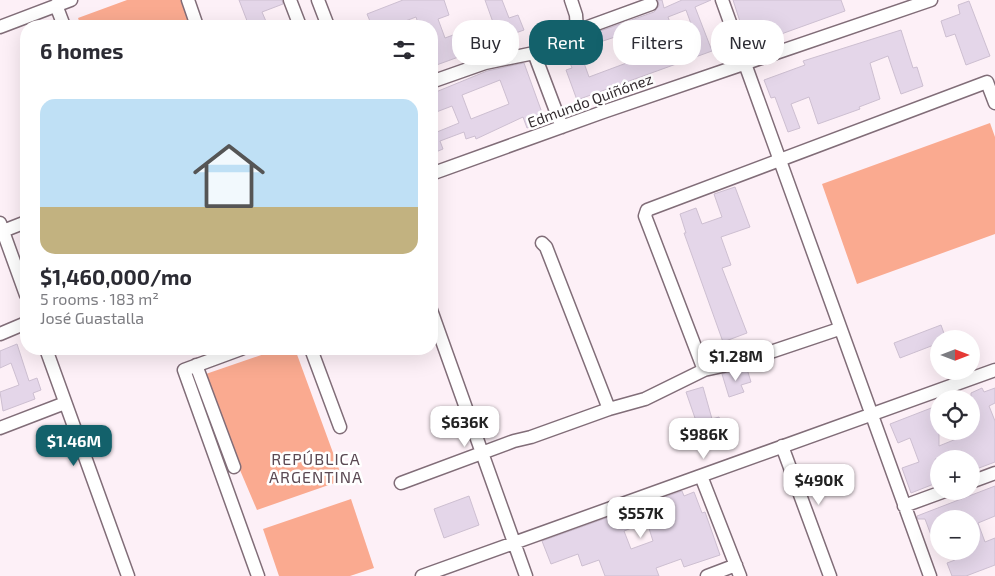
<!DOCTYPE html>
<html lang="en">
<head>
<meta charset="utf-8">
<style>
  body { margin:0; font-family:"Exo 2",sans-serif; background:#f2f2f3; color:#2b2b33; height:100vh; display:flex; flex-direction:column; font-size:19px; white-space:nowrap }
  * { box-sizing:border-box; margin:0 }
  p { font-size:16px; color:#7c7c81 }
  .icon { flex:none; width:28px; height:28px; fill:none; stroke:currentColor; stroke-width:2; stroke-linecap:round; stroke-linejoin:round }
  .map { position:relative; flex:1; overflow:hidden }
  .drawer { position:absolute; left:20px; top:20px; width:418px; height:335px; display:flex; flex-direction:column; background:#fff; border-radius:20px; box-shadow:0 5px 20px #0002 }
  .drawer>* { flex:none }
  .banner { position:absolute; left:452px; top:20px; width:468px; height:45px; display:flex; gap:10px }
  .needle { width:32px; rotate:90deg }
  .fabs { position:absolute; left:930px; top:330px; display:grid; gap:10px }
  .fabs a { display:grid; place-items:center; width:50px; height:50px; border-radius:50%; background:#fff; box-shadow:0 5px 20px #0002; font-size:25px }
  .price { position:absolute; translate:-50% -42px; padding:0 11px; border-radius:10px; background:#fff; color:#222; font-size:16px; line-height:32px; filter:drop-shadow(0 1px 2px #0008) }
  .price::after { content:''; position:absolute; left:50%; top:30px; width:15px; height:11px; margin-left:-8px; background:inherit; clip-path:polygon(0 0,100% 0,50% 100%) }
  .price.current { background:#13616b; color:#fff }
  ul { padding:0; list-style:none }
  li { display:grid; align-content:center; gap:10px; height:265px; padding:0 20px }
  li+li { border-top:1px solid #e1e1e2 }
  li span { display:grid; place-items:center; height:155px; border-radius:15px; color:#555 }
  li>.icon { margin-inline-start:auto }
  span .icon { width:90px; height:90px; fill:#fffc; stroke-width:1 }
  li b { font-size:21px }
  h2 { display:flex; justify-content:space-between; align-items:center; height:60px; padding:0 20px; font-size:21px }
  .chip { padding:0 18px; border-radius:20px; background:#fff; box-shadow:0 5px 20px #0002; font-size:18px; line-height:45px }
  .chip.current { background:#13616b; color:#fff }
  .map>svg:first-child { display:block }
  .green { fill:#faaa90 }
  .building { fill:#e4d6e9; stroke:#cdbfd1; fill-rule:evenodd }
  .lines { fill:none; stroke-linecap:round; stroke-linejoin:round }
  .minor-casing { stroke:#816d78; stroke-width:15 }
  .minor { stroke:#fff; stroke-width:12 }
  .labels { text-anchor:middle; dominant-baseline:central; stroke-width:5; stroke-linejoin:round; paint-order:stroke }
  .street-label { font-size:15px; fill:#332b2f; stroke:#fff }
  .neighbourhood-label { font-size:16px; letter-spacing:1px; fill:#5b4953; stroke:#fff }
</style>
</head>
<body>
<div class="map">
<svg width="995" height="576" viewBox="0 0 995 576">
  <rect width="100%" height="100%" fill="#fdf0f7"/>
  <!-- green -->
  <path class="green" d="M127,0H181L190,26H81L78,18Z
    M990,123L995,137V234L857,284L822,184Z
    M279,349H295L343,480L257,510L200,376Z
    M351,499L374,568L350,576H279L263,529Z"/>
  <!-- building -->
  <path class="building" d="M239,0H282L283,4L262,12L268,26H249Z
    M403,0H444L449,15L438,19L445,38L456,34L464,55L431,67V43L435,42L431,26L427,23L419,26L416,17L392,26H372L367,14Z
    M485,0H502L509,18L518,15L524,30L499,39Z
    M658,0H662L664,8L682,0H711L695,7L712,51L577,100L566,70L572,68L566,53L559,56L557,50L569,42L654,12L659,6ZM686,10L694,32L676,39L668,17ZM636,30L638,34L641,33L648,55L589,77L579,49Z
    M733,0H841L845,11L748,46Z
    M969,1L990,56L966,65L955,34L946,37L941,21L960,14L958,5Z
    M901,30L913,68L917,67L923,86L901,94L888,56L870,63L880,99L859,107L860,109L818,124L809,97L791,104L800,128L788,132L775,97L771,98L764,80L805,65L803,61Z
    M524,63L545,121L527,128L523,117L476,139L475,136L466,139L464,132L440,141L443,149L431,154V120L437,132L459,123L452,106L431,114V94L487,71ZM500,80L509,104L471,119L462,95Z
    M735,187L750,227L721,237L731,265L722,268L747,333L723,342L684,233H686L680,214L696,208L702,224L722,217L714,194Z
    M941,325L946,339H939V343L900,358L894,343Z
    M17,344L29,381L37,378L41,390L33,393L35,399L3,411L0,392L19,385L11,363L0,368V351Z
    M747,369L751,382L741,385L744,392L729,397L722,374Z
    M703,387L712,419L719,417L726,437L704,444L686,392Z
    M982,388L984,392L995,388V403L989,406L995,421V462L971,471V459H935L939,469V482L911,493L902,468L919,462L910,438L898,443L890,424L939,405V446L971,433V393Z
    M995,486V516L978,523L985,542L995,538V565L966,576H952L947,563L955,560L951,551H971V519H939V532L931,535L925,519H918L917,516Z
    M682,491L684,496L694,492L702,513L705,512L720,555L684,567L681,559L656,568L659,576H605L599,560L582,566L578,554L551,564L542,541ZM647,522L653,541L631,549L624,531Z
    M469,496L479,525L444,538L434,509Z"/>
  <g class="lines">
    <!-- minor casing -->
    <g class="minor-casing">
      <path id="minor" d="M188,0L197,26
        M290,0L300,26
        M318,0L328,26
        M571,0L576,15L577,30
        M722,0L930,576
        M56,5L64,26
        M0,27L71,0
        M534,53L562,127
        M431,82L485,63L534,53L566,35L651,4
        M431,174L603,112L931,0
        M0,223L26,295
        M3,231L26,222
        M542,243L546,247L609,409
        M431,310L526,576
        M0,334L26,323
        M46,349L128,576
        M241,349L184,370L258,576
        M311,349L340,427
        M196,365L234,467
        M704,370L645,216L647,210L987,82L995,103
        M0,428L65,403
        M782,446L830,576
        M701,476L740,576
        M971,482L995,473
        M401,483L514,441L531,437L609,409L645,399L704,370L741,362L839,329
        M904,506L945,491
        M422,576L995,370
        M707,576L736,565"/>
    </g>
    <!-- minor -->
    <use href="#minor" class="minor"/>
  </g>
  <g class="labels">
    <!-- street labels -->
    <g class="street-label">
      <text transform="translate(590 100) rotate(-20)">Edmundo Quiñónez</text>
    </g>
    <!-- neighbourhood labels -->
    <g class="neighbourhood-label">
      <text x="316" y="458">REPÚBLICA<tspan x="316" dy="18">ARGENTINA</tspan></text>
    </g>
  </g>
</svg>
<div class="fabs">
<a><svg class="needle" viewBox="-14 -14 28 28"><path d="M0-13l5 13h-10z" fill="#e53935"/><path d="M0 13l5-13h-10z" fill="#7c7c81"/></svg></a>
<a><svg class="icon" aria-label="locate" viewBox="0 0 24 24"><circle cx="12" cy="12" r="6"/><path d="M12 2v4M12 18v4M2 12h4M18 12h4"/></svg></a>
<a>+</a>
<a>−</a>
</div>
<b class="price" style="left:736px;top:382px">$1.28M</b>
<b class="price" style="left:465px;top:448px">$636K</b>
<b class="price" style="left:704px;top:460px">$986K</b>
<b class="price current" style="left:74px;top:467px">$1.46M</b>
<b class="price" style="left:819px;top:506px">$490K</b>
<b class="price" style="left:641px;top:539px">$557K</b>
<div class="banner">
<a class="chip">Buy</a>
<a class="chip current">Rent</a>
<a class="chip">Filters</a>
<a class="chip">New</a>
</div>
<section class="drawer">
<h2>6 homes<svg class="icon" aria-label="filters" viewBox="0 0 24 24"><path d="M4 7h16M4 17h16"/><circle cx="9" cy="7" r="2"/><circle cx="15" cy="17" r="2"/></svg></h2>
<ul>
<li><span style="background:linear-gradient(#bfe0f5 70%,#c2b280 0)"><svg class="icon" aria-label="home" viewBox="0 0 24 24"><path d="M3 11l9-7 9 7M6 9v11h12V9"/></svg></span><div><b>$1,460,000/mo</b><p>5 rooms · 183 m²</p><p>José Guastalla</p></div></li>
</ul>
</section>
</div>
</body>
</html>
